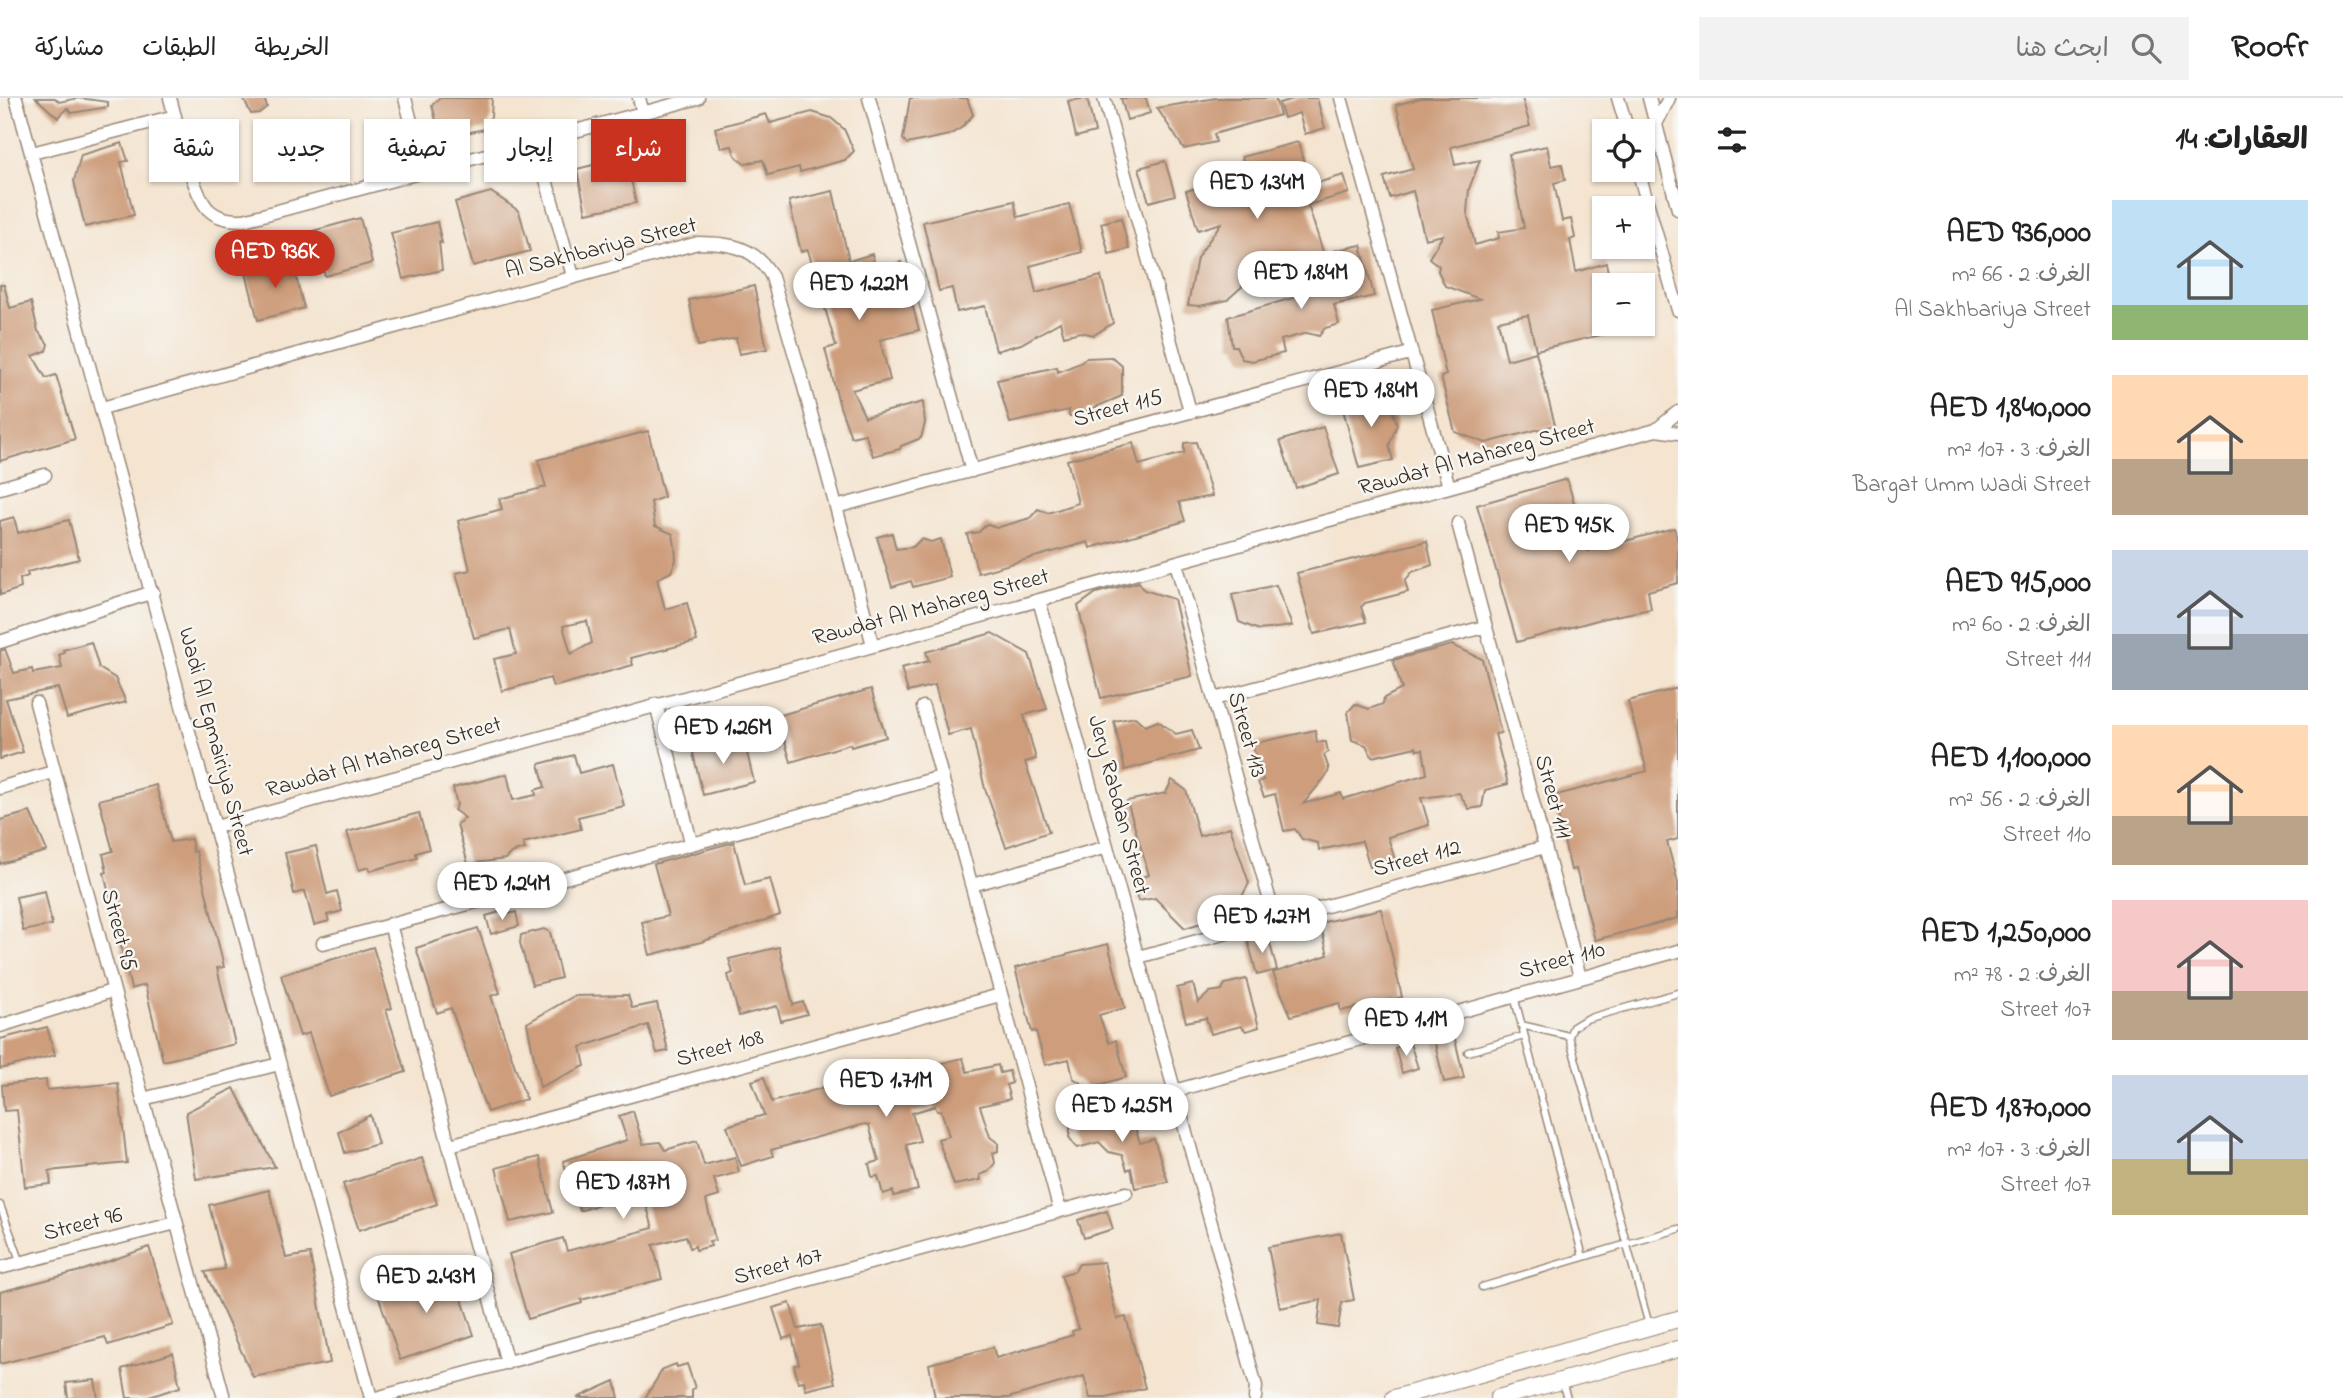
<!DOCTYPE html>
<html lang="ar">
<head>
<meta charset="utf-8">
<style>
  body { margin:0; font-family:"Indie Flower","Playpen Sans Arabic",sans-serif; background:#f2f2f2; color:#222; direction:rtl; height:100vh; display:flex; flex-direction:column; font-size:26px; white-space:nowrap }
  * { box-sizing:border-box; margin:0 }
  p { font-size:23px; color:#767676 }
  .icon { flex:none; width:38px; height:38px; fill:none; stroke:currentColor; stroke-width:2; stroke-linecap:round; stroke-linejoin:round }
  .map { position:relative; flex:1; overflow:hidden; direction:ltr }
  .details { display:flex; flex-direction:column; background:#fff; width:665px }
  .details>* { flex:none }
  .top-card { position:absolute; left:21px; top:21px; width:665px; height:63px; direction:rtl; display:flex; gap:14px }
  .fabs { position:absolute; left:1592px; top:21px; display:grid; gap:14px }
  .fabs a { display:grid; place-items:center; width:63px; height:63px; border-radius:0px; background:#fff; box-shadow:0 2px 5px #0004; font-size:35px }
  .price { position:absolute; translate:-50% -60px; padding:0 16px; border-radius:24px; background:#fff; color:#222; font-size:23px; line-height:46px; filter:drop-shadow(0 2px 4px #0008) }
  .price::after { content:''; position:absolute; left:50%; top:42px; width:21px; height:16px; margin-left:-10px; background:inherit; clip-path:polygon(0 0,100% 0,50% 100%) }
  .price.active { background:#c8321e; color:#fff }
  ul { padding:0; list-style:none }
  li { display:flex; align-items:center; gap:21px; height:175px; padding:0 35px }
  li span { display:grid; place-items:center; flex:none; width:196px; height:140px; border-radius:0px; color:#555 }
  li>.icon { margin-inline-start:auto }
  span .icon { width:84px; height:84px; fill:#fffc; stroke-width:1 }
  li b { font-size:30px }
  h2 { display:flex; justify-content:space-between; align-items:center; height:84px; padding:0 35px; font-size:30px }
  .pill { padding:0 24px; border-radius:0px; background:#fff; box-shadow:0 2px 5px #0004; font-size:24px; line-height:63px }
  .pill.active { background:#c8321e; color:#fff }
  header { display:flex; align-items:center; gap:42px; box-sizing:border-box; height:98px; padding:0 35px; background:#fff; border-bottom:2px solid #e0e0e0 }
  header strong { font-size:33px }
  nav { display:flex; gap:38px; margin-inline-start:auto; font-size:24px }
  .search { width:490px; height:63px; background:#f2f2f2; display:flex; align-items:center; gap:18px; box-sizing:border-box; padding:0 24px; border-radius:0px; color:#767676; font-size:26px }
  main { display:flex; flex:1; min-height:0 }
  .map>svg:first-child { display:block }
  .building { fill:#cd9d7b; fill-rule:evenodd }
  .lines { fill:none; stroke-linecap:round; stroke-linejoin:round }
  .service-casing { stroke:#988777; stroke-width:9 }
  .minor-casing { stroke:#988777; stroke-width:15 }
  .tertiary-casing { stroke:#988777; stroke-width:18 }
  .service { stroke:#fff; stroke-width:6 }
  .minor { stroke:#fff; stroke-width:12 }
  .tertiary { stroke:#fff; stroke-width:16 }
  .labels { text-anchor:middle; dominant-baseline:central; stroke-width:5; stroke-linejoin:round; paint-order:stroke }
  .street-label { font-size:23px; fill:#3b2a1e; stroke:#f6f6f2 }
</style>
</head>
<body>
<header>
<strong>Roofr</strong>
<div class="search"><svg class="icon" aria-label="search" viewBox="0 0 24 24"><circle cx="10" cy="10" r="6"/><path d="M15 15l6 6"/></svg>ابحث هنا</div>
<nav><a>الخريطة</a><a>الطبقات</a><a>مشاركة</a></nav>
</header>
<main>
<section class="details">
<h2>العقارات: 14<svg class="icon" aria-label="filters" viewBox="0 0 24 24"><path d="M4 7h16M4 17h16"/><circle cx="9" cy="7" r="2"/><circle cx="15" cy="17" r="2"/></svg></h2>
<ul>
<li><span style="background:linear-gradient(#bfe0f5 75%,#8fb573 0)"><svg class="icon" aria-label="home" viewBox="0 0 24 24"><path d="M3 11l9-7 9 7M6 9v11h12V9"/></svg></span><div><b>AED 936,000</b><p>الغرف: 2 · 66 m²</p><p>Al Sakhbariya Street</p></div></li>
<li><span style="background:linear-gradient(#ffd9b3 60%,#b9a48a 0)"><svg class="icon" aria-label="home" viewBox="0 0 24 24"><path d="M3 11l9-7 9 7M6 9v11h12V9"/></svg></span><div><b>AED 1,840,000</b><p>الغرف: 3 · 107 m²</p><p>Bargat Umm Wadi Street</p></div></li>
<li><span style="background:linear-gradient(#c9d6e8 60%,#9aa5b1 0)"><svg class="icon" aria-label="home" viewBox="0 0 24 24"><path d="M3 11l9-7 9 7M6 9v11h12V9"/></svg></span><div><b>AED 915,000</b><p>الغرف: 2 · 60 m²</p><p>Street 111</p></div></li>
<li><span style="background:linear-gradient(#ffd9b3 65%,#b9a48a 0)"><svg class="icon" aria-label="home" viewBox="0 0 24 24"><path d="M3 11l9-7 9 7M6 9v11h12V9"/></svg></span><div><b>AED 1,100,000</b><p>الغرف: 2 · 56 m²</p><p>Street 110</p></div></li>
<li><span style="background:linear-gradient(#f6c9c9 65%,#b9a48a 0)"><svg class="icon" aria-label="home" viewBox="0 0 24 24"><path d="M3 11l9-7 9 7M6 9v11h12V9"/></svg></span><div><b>AED 1,250,000</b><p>الغرف: 2 · 78 m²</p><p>Street 107</p></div></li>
<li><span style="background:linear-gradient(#c9d6e8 60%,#c2b280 0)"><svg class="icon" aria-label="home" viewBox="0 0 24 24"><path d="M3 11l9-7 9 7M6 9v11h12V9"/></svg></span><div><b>AED 1,870,000</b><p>الغرف: 3 · 107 m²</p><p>Street 107</p></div></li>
</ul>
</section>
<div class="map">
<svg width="1678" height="1300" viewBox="0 0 1678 1300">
  <rect width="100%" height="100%" fill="#f6f6f2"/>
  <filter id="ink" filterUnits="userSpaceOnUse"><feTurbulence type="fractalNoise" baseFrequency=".0143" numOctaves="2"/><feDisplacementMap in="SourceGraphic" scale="14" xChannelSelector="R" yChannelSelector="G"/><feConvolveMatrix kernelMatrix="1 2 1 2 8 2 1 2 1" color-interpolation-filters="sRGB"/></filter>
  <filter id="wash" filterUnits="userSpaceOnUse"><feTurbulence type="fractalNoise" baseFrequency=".00686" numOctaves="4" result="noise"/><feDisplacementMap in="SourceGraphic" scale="28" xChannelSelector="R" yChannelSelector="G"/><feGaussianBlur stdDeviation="1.57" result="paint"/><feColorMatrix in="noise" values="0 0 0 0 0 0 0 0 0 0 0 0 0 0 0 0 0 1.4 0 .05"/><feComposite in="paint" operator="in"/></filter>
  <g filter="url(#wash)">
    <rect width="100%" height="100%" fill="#f4e4d0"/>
    <g id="blocks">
      <!-- building -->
      <path class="building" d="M36,0H55L59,4L79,0L108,4V9L72,15L67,10L58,20Z
        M243,0H264L267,9L259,15L251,16Z
        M440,0H492L491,19L485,31L446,39L442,23L436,22L432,7Z
        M910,0H967L973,17L961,30L949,37L907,46L903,41Z
        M1087,0L1095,34L1076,39L1068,3Z
        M1121,0H1146L1150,15L1127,22Z
        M1216,0H1275L1280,17L1214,36L1216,44L1184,51L1157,10Z
        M1297,0H1317L1325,30L1305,36L1299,15L1284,20L1279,5Z
        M1421,0H1522L1530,28L1451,49L1455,67L1480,62L1469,91L1467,114L1475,147L1499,140L1498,134L1524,130L1509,56L1547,48L1551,68L1562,66L1565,82L1554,85L1562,123L1571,121L1575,140L1570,142L1576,174L1606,165L1611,187H1605V236L1536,252L1528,217L1498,223L1507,262L1536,254L1555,327L1486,345L1455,334L1441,279L1446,277L1432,212L1480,201L1445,188L1438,173L1439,168L1429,160L1443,137L1425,141L1413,93L1390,100L1384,79L1413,71L1396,7Z
        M812,14L831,20L844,31L854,53L845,62L800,74L799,69L768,77L763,62L744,66L735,57L732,48L721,50L715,30L766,16L770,25Z
        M1298,44L1310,87L1344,77L1349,95L1308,107L1325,160L1280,173L1277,161L1251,167L1245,186L1227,202L1200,208L1188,207L1197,160L1221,125L1198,132L1186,93L1246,76L1242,59Z
        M122,45L128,63L121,64L134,117L85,129L74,83L81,57Z
        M599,58L609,62L626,58L636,105L586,115L577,71L593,67Z
        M1165,63L1175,97L1149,104L1139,70Z
        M833,93L849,163L872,156L876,172L901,164L919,232L880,242L890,282L852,292L865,319L923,304L925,325L921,340L901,348L900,351L873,358L865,336L851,339L840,309L825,251L836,248L808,152L801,154L789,103Z
        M491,94L519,113L530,153L473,168L455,104Z
        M1014,103L1018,119L1069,106L1082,154L1030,168L1036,195L1101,178L1113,225L1094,237L1080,234L1064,238L1060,224L1021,246L996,253L985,208L957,214L952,190L939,193L923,124Z
        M360,120L372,165L325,178L313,133Z
        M1121,120L1129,151L1109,156L1101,125Z
        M437,124L442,145L439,144L442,172L403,181L391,135Z
        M1361,147L1374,198L1334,207L1339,226L1325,230L1319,238L1307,235L1281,242L1284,255L1252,263L1242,261L1236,248H1232L1228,219L1341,186L1333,153Z
        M292,163L304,210L258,222L246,175Z
        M0,187H4L10,210L31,204L38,233L48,246L46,253L33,258L46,280L56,277L75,341L0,363Z
        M754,188L767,251L739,256L736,240L698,248L689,202Z
        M1112,259L1122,268V298L1086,313V318H1069V312L1010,325L997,282L1057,269L1058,274L1080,265L1086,260Z
        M1356,291L1365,303L1380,298L1389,303L1397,326L1389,348L1393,362L1359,370L1342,308L1355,305Z
        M1323,329L1339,376L1296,390L1280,343Z
        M648,333L664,399L651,404L655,428L673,436L675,448L676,462L671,474L657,481L665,511L687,505L697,543L631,560L633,567L553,589L550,580L502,593L494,561L516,556L510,531L474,540L456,475L470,472L458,423L502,411L499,401L546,389L538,362ZM587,523L592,545L571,556L563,528Z
        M1196,344L1212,398L1179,404L1185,423L1090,450L1088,444L978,475L967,436L979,434L987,426L996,430L1030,420L1038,411L1048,415L1078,405L1067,362L1133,345L1139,367L1184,355V345Z
        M1567,381L1588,453L1674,430L1678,444V485L1648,493L1651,511L1605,520L1517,544L1477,407Z
        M14,419L18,435L69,422L79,461L27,474L28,478L20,481L21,490L0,497V423Z
        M892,435L896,451L913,449L921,441L931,444L941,441L950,479L913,489L911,483L892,489L877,439Z
        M1427,443L1432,467L1412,474L1405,483L1408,494L1365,505L1361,509L1366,524L1314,536L1297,475Z
        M1139,484L1144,492L1174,501L1192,578L1101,600L1078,508L1096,495Z
        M1276,487L1292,528L1259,532L1239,524L1232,497Z
        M992,535L1029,556L1047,611L1024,617L1036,661L1025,664L1049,734L1006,749L985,691L971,631L948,637L935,587L908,594L901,570L929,563L926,554Z
        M91,544L99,570L115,580L126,604L67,620L58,590L6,601L23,654L0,661V553L5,551L14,575L32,571L33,575L62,570L59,557L64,555L63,552Z
        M1452,547L1482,561L1501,635L1495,636L1508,686L1485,692L1482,709L1469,711L1459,695L1421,700L1429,727L1388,739L1395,762L1370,769L1362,743L1319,752L1318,745L1302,741L1295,731L1284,733L1275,696L1264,699L1258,684L1263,682L1252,646L1315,632L1317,644H1326L1328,654L1324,657L1329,671L1327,677L1303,706L1341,695L1343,701L1427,676L1423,651L1417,652L1416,649L1372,659L1366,647L1352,642L1348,614L1355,606L1369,611L1383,606L1384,600L1402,591L1393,562Z
        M1678,590V741L1667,744L1678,785V820L1595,842L1576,771L1571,772L1553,698L1647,673L1628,603Z
        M871,591L886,639L851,649L850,646L791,664L777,618Z
        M1135,619L1145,628L1158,623L1176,636L1192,632L1199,652L1125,672L1114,623Z
        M743,638L754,684L703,697L692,651Z
        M574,657L579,675L613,666L624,708L578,719L581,731L523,745L525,751L511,755L505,761L468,766L457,726L465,720L454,712L457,707L453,690L507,676L513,702L536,697L535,692L545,689L539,666Z
        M1172,682L1186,692L1199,738L1230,729L1249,785L1237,808L1208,817L1210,822L1185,830L1155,800L1138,803L1132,782L1149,777L1127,703L1166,695Z
        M156,687L171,744L191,741L193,754L196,753L224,869L217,870L235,946L163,963L145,887L131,891L104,775L107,774L103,756L113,753L99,702Z
        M30,714L47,753L0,766V722Z
        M419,715L429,751L416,755L417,760L370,773L369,769L359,772L347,734Z
        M734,744L745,787L770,781L780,817L701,844L650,857L642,824L668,818L654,766Z
        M316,748L327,796L337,793L342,813L327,817L329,823L314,827L305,793L294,796L285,755Z
        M45,793L52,827L23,833L16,799Z
        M1381,811L1402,899L1341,913L1339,905L1291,918L1273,875L1328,857L1320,825Z
        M507,812L509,816L516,814L519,828L491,836L486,818Z
        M478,830L500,895L491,898L526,1001L487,1014L451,910L437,915L416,850Z
        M544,831L550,834L561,880L532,887L520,845L521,837Z
        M1268,838L1277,872L1257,877L1248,843Z
        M1108,846L1125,910L1099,917L1109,945L1116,942L1126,979L1088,990L1073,980L1069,961L1045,967L1036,933L1032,934L1015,870Z
        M373,849L392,910L386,912L406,974L329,998L309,935L300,938L281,877Z
        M779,849L793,907L803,904L807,916L781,923L777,908L739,918L728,877L733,875L729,861Z
        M1246,881L1259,929L1246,933L1241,928L1211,936L1206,920L1186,924L1177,890L1193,886L1198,905L1210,894L1222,892L1225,886Z
        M628,897L632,910L657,905L668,953L657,955L648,927L581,949L585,968L540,989L527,925L574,898Z
        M47,929L55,957L0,971V941Z
        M1454,937L1464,980L1444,984L1434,942Z
        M1410,945L1418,970L1402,975L1395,950Z
        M963,960L967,974L998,967L1000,975L1009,973L1012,985L1006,987L1010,1001L980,1008L990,1039L998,1045V1053L993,1055L995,1065L988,1074L980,1077L981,1082L954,1087L938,1041L949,1038L941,1012L937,1013L935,1008L912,1015L920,1043L906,1047L918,1092L894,1098L893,1093L883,1096L878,1078L872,1079L869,1066L879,1063L869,1027L865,1026L771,1052L773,1058L741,1068L727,1028L764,1017L752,983L764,979L772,1004L916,964L918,971Z
        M46,982L47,992L118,985L127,1065L49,1073L51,1086L25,1089L17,1012L4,1013L2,987Z
        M234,990L275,1069L196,1081L186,1014Z
        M1116,1007L1129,1008L1137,1013L1138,1022L1134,1026L1140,1045L1154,1041L1168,1084L1135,1090L1131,1070L1127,1072L1122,1057L1109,1054L1099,1044L1077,1050L1069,1039L1071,1023L1091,1017L1093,1022L1115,1016Z
        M633,1013L643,1046L660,1044L665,1052L697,1043L704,1067L735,1059L739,1074L714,1081L719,1098L706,1102L715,1142L709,1143L711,1148L696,1152L695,1148L690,1150L686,1138L653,1147L662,1181L581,1202L582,1205L528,1221L509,1156L563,1140L567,1153L653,1130L642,1092L580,1113L563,1063L627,1042L619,1018Z
        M370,1017L378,1046L345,1055L339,1034Z
        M539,1059L553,1114L510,1124L496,1070Z
        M422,1060L437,1106L359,1132L343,1086Z
        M269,1092L286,1160L310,1156L330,1265L253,1279L205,1174L225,1171L209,1107Z
        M1107,1113L1113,1131L1084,1140L1078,1122Z
        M1341,1135L1354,1202L1342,1204L1338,1230L1318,1227L1321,1202L1280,1210L1268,1149Z
        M149,1149L173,1227L108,1247L105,1239L0,1266V1194L84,1172Z
        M1104,1164L1117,1221L1126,1219L1145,1290L1106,1300H1090L1084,1278L1008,1300H935L929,1266L993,1249L996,1260L1073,1237L1072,1233L1079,1231L1061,1177L1075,1173L1079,1166Z
        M452,1172L474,1237L400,1262L378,1197Z
        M790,1205L798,1231L821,1227L835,1285L806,1292L804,1283L798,1284L794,1267L799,1266L792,1238L783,1241L773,1210Z
        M173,1255L180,1289L146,1300H127L122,1271Z
        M676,1266L677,1269L687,1266L695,1290L692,1291V1300H645L663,1271Z
        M95,1282L98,1300H68L66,1285Z
        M615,1283L619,1300H577Z"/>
    </g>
  </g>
  <g filter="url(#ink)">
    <use href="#blocks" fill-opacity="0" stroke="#988777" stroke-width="2"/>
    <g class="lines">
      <!-- service casing -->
      <g class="service-casing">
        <path id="service" d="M1514,898L1583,1159
          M1521,927L1569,938
          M1468,954L1524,938
          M0,1107L21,1165
          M1482,1189L1678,1131
          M1649,1227L1569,938L1573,929L1586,921L1678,895
          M1562,1285L1567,1300"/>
      </g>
      <!-- minor casing -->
      <g class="minor-casing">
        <path id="minor" d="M16,0L371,1300
          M170,0C177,25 192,94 208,111C218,121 231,122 244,122L698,0
          M405,0L424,74
          M639,0L643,15
          M869,0L972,373
          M1104,0L1190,313
          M1341,0L1449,389
          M1618,0L1628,33
          M1649,0L1678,111
          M1656,26L1669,0
          M536,46L573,178
          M32,55L175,18
          M1638,72L1678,212
          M102,310L698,145C731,145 756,149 772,179L801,278L873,547
          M1656,332L1678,335
          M0,390L45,377
          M836,409L1410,255
          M1458,425L1580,879
          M1176,465L1275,821
          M1039,502L1256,1288L1255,1300
          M0,544L153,494
          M1214,601L1484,529
          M36,605L224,1300
          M656,606L691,744
          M923,609L1060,1113
          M0,690L53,674
          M216,729L1656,332L1678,314
          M972,787L1107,749
          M390,826L507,1265
          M323,845L941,679
          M1138,859L1545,749
          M0,928L112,893
          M1174,993L1678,853
          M143,1001L279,966
          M450,1047L1000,897
          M0,1170L176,1125
          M376,1300L1126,1095"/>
      </g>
      <!-- tertiary casing -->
      <g class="tertiary-casing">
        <path id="tertiary" d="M1394,1300L1678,1221
          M1498,1300L1678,1251"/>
      </g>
      <!-- service -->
      <use href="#service" class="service"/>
      <!-- minor -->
      <use href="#minor" class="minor"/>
      <!-- tertiary -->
      <use href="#tertiary" class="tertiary"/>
    </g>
  </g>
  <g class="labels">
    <!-- street labels -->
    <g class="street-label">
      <text transform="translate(601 151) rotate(-14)">Al Sakhbariya Street</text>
      <text transform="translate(1118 311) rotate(-15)">Street 115</text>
      <text transform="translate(1477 360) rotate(-15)">Rawdat Al Mahareg Street</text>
      <text transform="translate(931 510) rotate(-15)">Rawdat Al Mahareg Street</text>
      <text transform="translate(1246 637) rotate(74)">Street 113</text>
      <text transform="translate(215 644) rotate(75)">Wadi Al Egmairiya Street</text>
      <text transform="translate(384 660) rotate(-16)">Rawdat Al Mahareg Street</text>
      <text transform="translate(1552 699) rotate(75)">Street 111</text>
      <text transform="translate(1118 707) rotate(75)">Jery Rabdan Street</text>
      <text transform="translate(1417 761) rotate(-15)">Street 112</text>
      <text transform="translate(118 832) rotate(75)">Street 95</text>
      <text transform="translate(1562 863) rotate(-15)">Street 110</text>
      <text transform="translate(720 951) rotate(-15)">Street 108</text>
      <text transform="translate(83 1127) rotate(-14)">Street 96</text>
      <text transform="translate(778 1169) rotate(-15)">Street 107</text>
    </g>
  </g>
</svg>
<div class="fabs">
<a><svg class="icon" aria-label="locate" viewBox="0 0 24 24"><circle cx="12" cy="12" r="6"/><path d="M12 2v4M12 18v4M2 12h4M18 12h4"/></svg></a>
<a>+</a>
<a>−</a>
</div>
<b class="price" style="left:1257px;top:123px">AED 1.34M</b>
<b class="price active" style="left:275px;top:192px">AED 936K</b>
<b class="price" style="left:1301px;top:213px">AED 1.84M</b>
<b class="price" style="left:859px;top:224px">AED 1.22M</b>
<b class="price" style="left:1371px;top:331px">AED 1.84M</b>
<b class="price" style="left:1569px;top:466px">AED 915K</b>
<b class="price" style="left:723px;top:668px">AED 1.26M</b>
<b class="price" style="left:502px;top:824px">AED 1.24M</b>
<b class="price" style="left:1262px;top:857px">AED 1.27M</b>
<b class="price" style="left:1406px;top:960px">AED 1.1M</b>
<b class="price" style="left:886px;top:1021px">AED 1.71M</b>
<b class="price" style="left:1122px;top:1046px">AED 1.25M</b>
<b class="price" style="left:623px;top:1123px">AED 1.87M</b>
<b class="price" style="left:426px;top:1217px">AED 2.43M</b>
<div class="top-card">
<a class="pill active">شراء</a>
<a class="pill">إيجار</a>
<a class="pill">تصفية</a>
<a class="pill">جديد</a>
<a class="pill">شقة</a>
</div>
</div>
</main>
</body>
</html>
